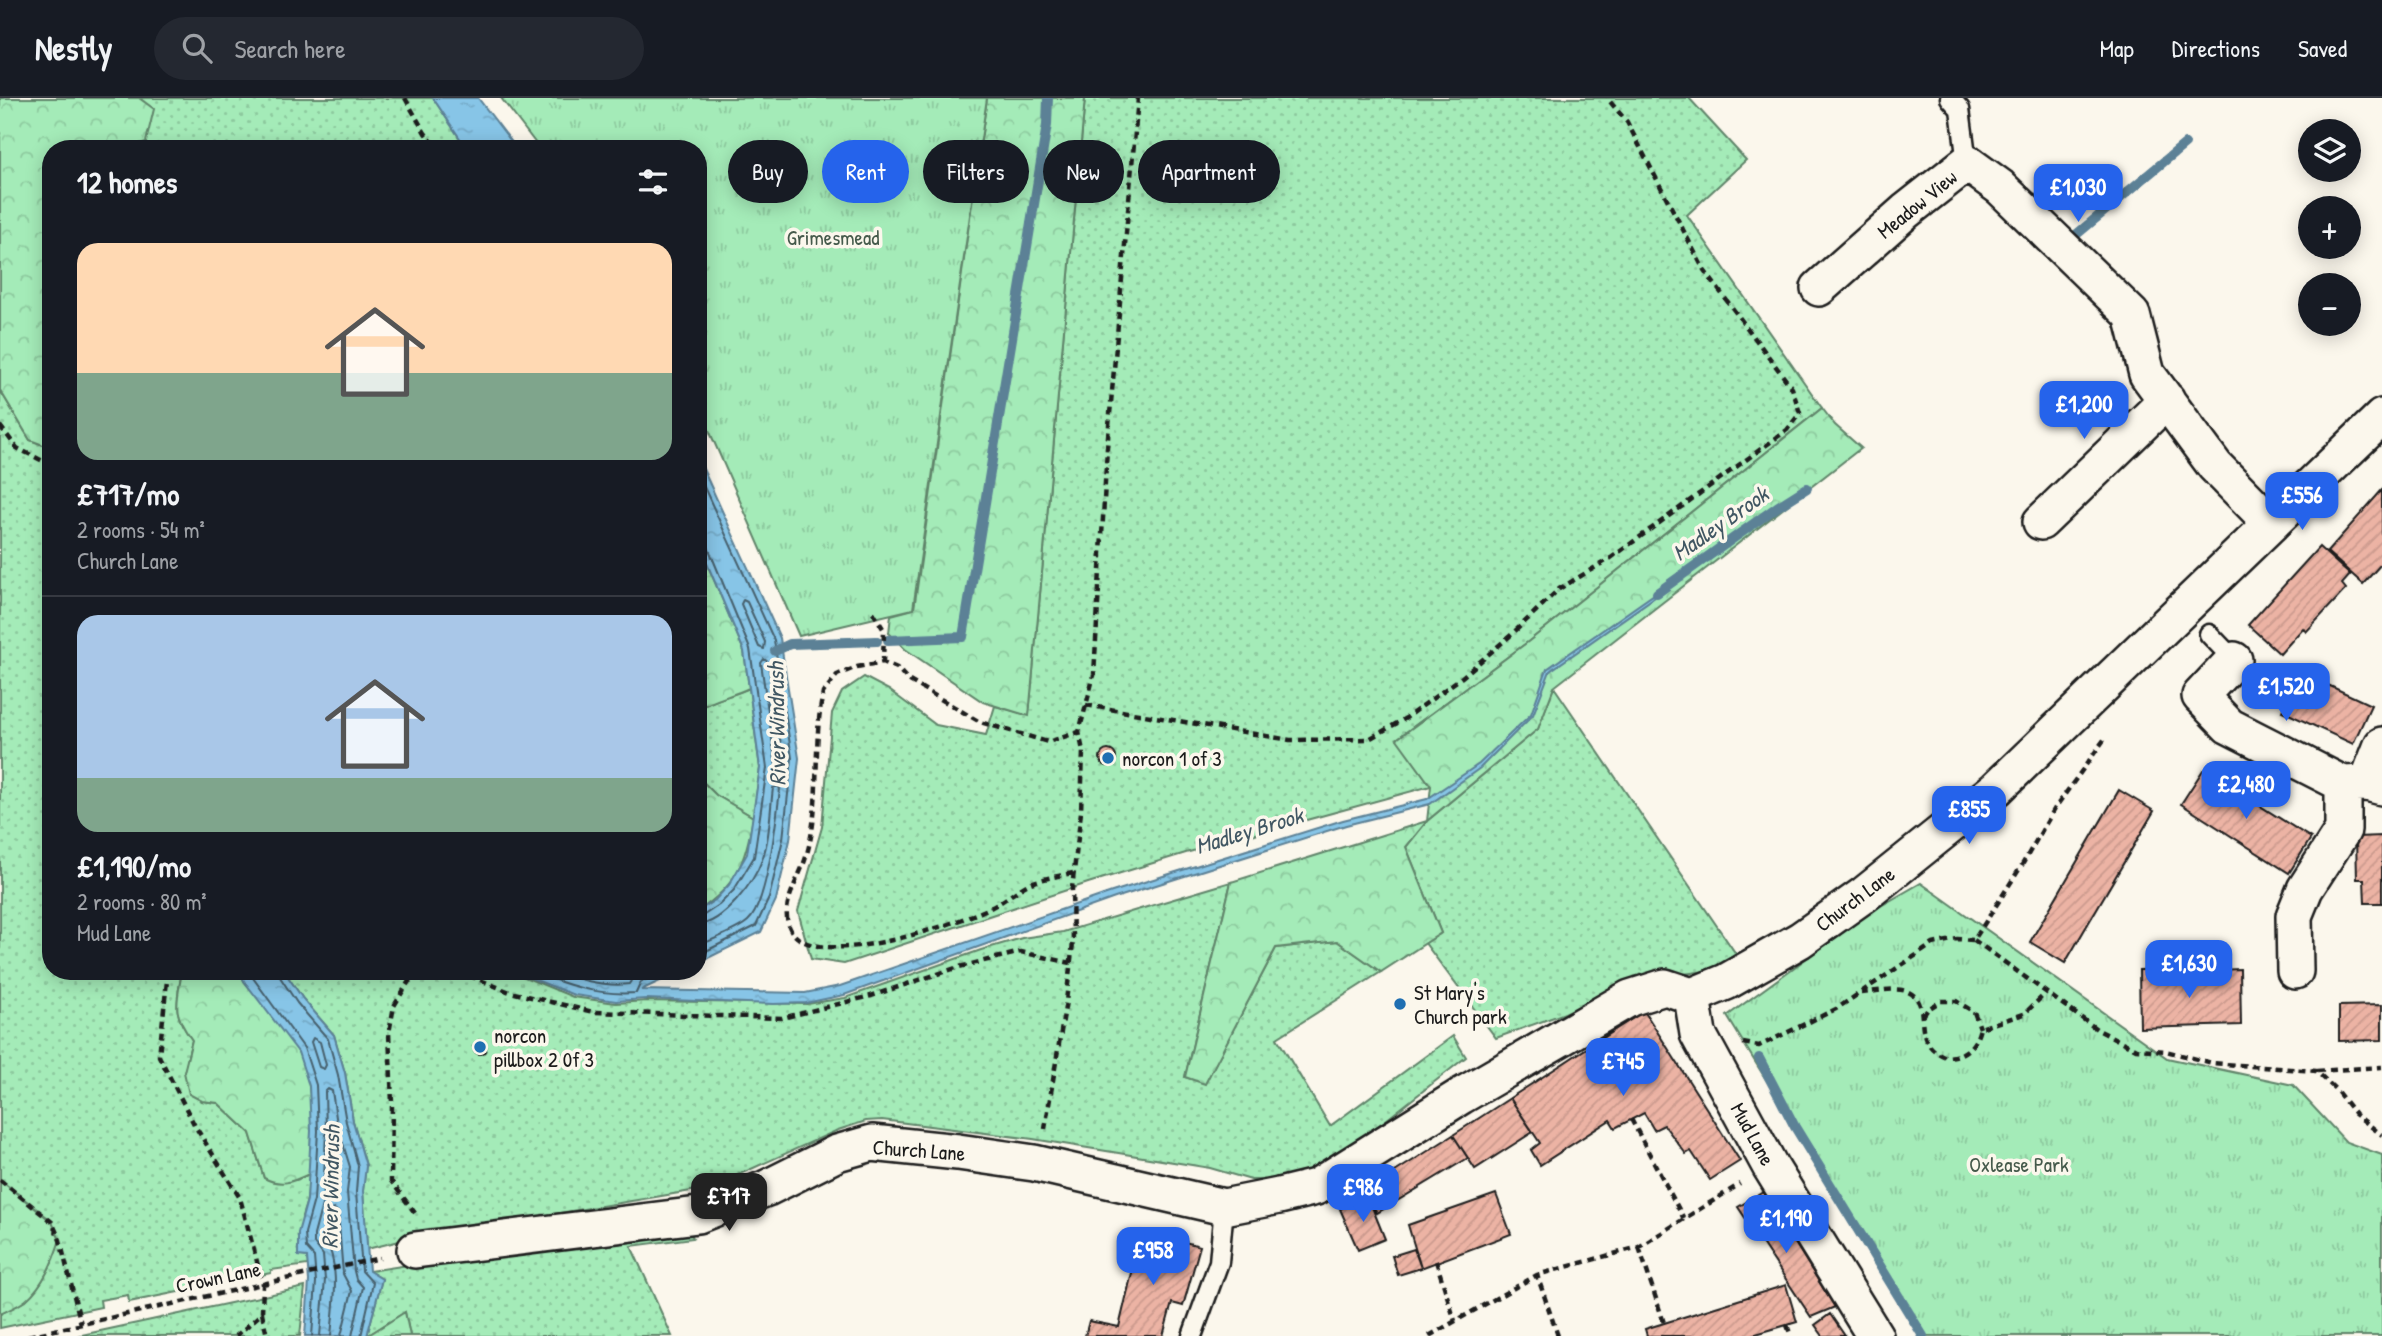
<!DOCTYPE html>
<html lang="en">
<head>
<meta charset="utf-8">
<style>
  body { margin:0; font-family:"Patrick Hand",sans-serif; background:#242831; color:#f1f3f6; height:100vh; display:flex; flex-direction:column; font-size:26px; white-space:nowrap }
  * { box-sizing:border-box; margin:0 }
  p { font-size:23px; color:#9ea1a6 }
  .icon { flex:none; width:38px; height:38px; fill:none; stroke:currentColor; stroke-width:2; stroke-linecap:round; stroke-linejoin:round }
  .map { position:relative; flex:1; overflow:hidden }
  .sheet { position:absolute; left:42px; top:42px; width:665px; height:840px; display:flex; flex-direction:column; background:#171b24; border-radius:28px; box-shadow:0 4px 18px #0003 }
  .sheet>* { flex:none }
  .hud { position:absolute; left:728px; top:42px; width:665px; height:63px; display:flex; gap:14px }
  .buttons { position:absolute; left:2298px; top:21px; display:grid; gap:14px }
  .buttons a { display:grid; place-items:center; width:63px; height:63px; border-radius:50%; background:#171b24; box-shadow:0 4px 18px #0003; font-size:35px }
  .price { position:absolute; translate:-50% -60px; padding:0 16px; border-radius:14px; background:#2563eb; color:#fff; font-size:23px; line-height:46px; filter:drop-shadow(0 2px 4px #0008) }
  .price::after { content:''; position:absolute; left:50%; top:42px; width:21px; height:16px; margin-left:-10px; background:inherit; clip-path:polygon(0 0,100% 0,50% 100%) }
  .price.selected { background:#222; color:#fff }
  ul { padding:0; list-style:none }
  li { display:grid; align-content:center; gap:14px; height:371px; padding:0 35px }
  li+li { border-top:2px solid #363941 }
  li span { display:grid; place-items:center; height:217px; border-radius:21px; color:#555 }
  li>.icon { margin-inline-start:auto }
  span .icon { width:126px; height:126px; fill:#fffc; stroke-width:1 }
  li b { font-size:30px }
  h2 { display:flex; justify-content:space-between; align-items:center; height:84px; padding:0 35px; font-size:30px }
  .tag { padding:0 24px; border-radius:32px; background:#171b24; box-shadow:0 4px 18px #0003; font-size:24px; line-height:63px }
  .tag.selected { background:#2563eb; color:#fff }
  header { display:flex; align-items:center; gap:42px; box-sizing:border-box; height:98px; padding:0 35px; background:#171b24; border-bottom:2px solid #363941 }
  header strong { font-size:33px }
  nav { display:flex; gap:38px; margin-inline-start:auto; font-size:24px }
  .search { width:490px; height:63px; background:#242831; display:flex; align-items:center; gap:18px; box-sizing:border-box; padding:0 24px; border-radius:38px; color:#9ea1a6; font-size:26px }
  .map>svg:first-child { display:block }
  .grass { fill:url(#grass-dots); stroke:#60846a; stroke-width:2 }
  .forest { fill:url(#forest-crowns); stroke:#60846a; stroke-width:2 }
  .park { fill:url(#park-tufts); stroke:#60846a; stroke-width:2 }
  .water { fill:url(#water-ripples); stroke:#5c8196; stroke-width:2 }
  .lines { fill:none; stroke-linecap:round; stroke-linejoin:round }
  .shore { stroke:#47606d; stroke-width:2 }
  .stream { stroke:#5c8196; stroke-width:10 }
  .building { fill:url(#building-hatch); stroke:#1c1c1c; stroke-width:2 }
  .service-casing { stroke:#1c1c1c; stroke-width:23 }
  .minor-casing { stroke:#1c1c1c; stroke-width:40 }
  .path { stroke:#1c1c1c; stroke-width:4.5; stroke-dasharray:7 5; stroke-linecap:butt }
  .service { stroke:#fbf7ec; stroke-width:18 }
  .minor { stroke:#fbf7ec; stroke-width:35 }
  .poi-dot { fill:#1f6fb2; stroke:#fbf7ec; stroke-width:2.5 }
  .labels { text-anchor:middle; dominant-baseline:central; stroke-width:7; stroke-linejoin:round; paint-order:stroke }
  .street-label { font-size:21px; fill:#1c1c1c; stroke:#fbf7ec }
  .park-label { font-size:21px; fill:#455a4b; stroke:#fbf7ec }
  .poi-label { font-size:21px; fill:#1c1c1c; stroke:#fbf7ec; text-anchor:start }
  .water-label { font-size:23px; font-style:italic; fill:#415763; stroke:#fbf7ec }
</style>
</head>
<body>
<header>
<strong>Nestly</strong>
<div class="search"><svg class="icon" aria-label="search" viewBox="0 0 24 24"><circle cx="10" cy="10" r="6"/><path d="M15 15l6 6"/></svg>Search here</div>
<nav><a>Map</a><a>Directions</a><a>Saved</a></nav>
</header>
<div class="map">
<svg width="2382" height="1238" viewBox="0 0 2382 1238">
  <defs>
    <pattern id="grass-dots" width="8" height="8" patternUnits="userSpaceOnUse" patternTransform="scale(1.75)"><rect width="8" height="8" fill="#a4ebb8"/><path d="M2 2h.1M6 6h.1" fill="none" stroke="#8dc99e" stroke-width="1.8" stroke-linecap="round"/></pattern>
    <pattern id="forest-crowns" width="20" height="18" patternUnits="userSpaceOnUse" patternTransform="scale(1.75)"><rect width="20" height="18" fill="#a4ebb8"/><path d="M2 6a3 3 0 1 1 6 0M12 15a3 3 0 1 1 6 0" fill="none" stroke="#8dc99e"/></pattern>
    <pattern id="park-tufts" width="24" height="20" patternUnits="userSpaceOnUse" patternTransform="scale(1.75)"><rect width="24" height="20" fill="#a4ebb8"/><path d="M3 7l-1-3M5 7V3M7 7l1-3M15 17l-1-3M17 17v-4M19 17l1-3" fill="none" stroke="#8dc99e"/></pattern>
    <pattern id="water-ripples" width="26" height="14" patternUnits="userSpaceOnUse" patternTransform="scale(1.75)"><rect width="26" height="14" fill="#87c5e7"/><path d="M2 4q2-2 4 0t4 0M15 11q2-2 4 0t4 0" fill="none" stroke="#74a9c6"/></pattern>
    <pattern id="building-hatch" width="6" height="6" patternUnits="userSpaceOnUse" patternTransform="scale(1.75)"><rect width="6" height="6" fill="#ecb3a4"/><path d="M-1 1l2-2M0 6l6-6M5 7l2-2" fill="none" stroke="#ca998d"/></pattern>
  </defs>
  <rect width="100%" height="100%" fill="#fbf7ec"/>
  <filter id="ink" filterUnits="userSpaceOnUse"><feTurbulence type="fractalNoise" baseFrequency=".0143" numOctaves="2"/><feDisplacementMap in="SourceGraphic" scale="14" xChannelSelector="R" yChannelSelector="G"/><feConvolveMatrix kernelMatrix="1 2 1 2 8 2 1 2 1" color-interpolation-filters="sRGB"/></filter>
  <g filter="url(#ink)">
    <!-- grass -->
    <path class="grass" d="M139,0H433L467,51H132L153,12Z
      M1085,0H1689L1746,62L1687,117L1822,310L1529,543L1398,640L1431,688L1189,754L1088,785L844,866L811,861L798,813L822,729L832,615L842,594L864,579L889,592L936,627L986,637L995,608L1029,617Z
      M0,292L30,342L51,350V873H182C177,905 171,914 192,942L188,957L202,1003L218,1005L250,1035L264,1080L296,1082L309,1076L307,1102L302,1118L308,1167L271,1172V1175L129,1204L128,1197L100,1202L101,1209L0,1230V1216L25,1203L40,1186L52,1165V1123L0,1082Z
      M1554,589L1736,856L1713,872L1633,883L1565,915L1496,940L1425,845L1441,835L1406,749L1427,723L1538,631Z
      M749,590L760,670L753,719L716,697L698,679V611C714,601 732,598 749,590Z
      M1231,784L1185,979L1205,985L1276,850L1337,843L1381,874L1277,940L1330,1028L1453,938L1466,959L1353,1048L1300,1078L1275,1082H1251L1210,1070L1033,1041L882,1022L866,1023L838,1032L709,1090L416,1139L367,1151L363,1093L366,1067L353,1023L345,975L334,937L303,901L284,873H510L573,899L616,905L647,903L807,906L845,900L981,852L1022,840L1063,834Z
      M686,1124L693,1140L631,1148L672,1238H410L405,1214L367,1238L382,1181L369,1173Z
      M305,1189L300,1238H77Z"/>
    <!-- forest -->
    <path class="forest" d="M0,0H139L154,11L146,44L133,48L132,51H51V350L30,342L0,292Z
      M987,0H1085L1029,618L983,604L905,551L889,535L891,517L914,511Z
      M1822,310L1835,327L1861,350L1554,589L1538,631L1427,723L1406,749L1441,835L1381,874L1337,843L1276,850L1205,986L1185,979L1231,784L1427,723L1431,688L1397,641L1529,543Z
      M698,444L744,553L749,590C732,598 714,601 698,611Z
      M698,679L716,697L753,719C746,764 737,787 698,813Z
      M182,873H240L244,883C262,905 283,927 297,952C317,988 311,1037 309,1076C292,1084 281,1089 264,1080L250,1035L218,1005L202,1003L189,996L184,974L192,942C171,914 177,905 182,873Z
      M0,1082L52,1124L60,1142C53,1163 44,1187 26,1202C19,1208 8,1212 0,1216Z
      M405,1214L410,1238H367Z"/>
    <!-- park -->
    <path class="park" d="M501,0H987L913,511L799,538L698,307V51H540Z
      M1921,785L2167,960L2293,987L2346,1044L2382,1057V1238H1923L1727,918L1872,813Z"/>
    <!-- water -->
    <path class="water" d="M433,0H478L517,51H467Z
      M698,360L780,540L799,660L790,742L776,802L761,834L698,865V813L715,802L729,787L747,756L760,670L744,553L698,444Z
      M1667,487L1669,489L1550,573L1533,617L1480,670L1430,706L1346,727L1115,800L844,897L806,905L774,906L646,901L616,903L574,897L513,873H681L641,892L805,895L840,888L1112,794L1343,722L1427,701L1479,666L1531,616L1547,571Z
      M240,873H284L303,901L334,937L345,975L353,1023L366,1068L363,1093L369,1173L382,1181L367,1238H305L309,1183L307,1159L298,1158V1135L307,1102L311,1033L309,988L298,954L244,883Z"/>
    <g class="lines">
      <!-- shore -->
      <path class="shore" d="M698,376L774,542L792,660L783,741L769,800L756,828L698,857
        M698,445H704L708,449L750,551L767,670L754,759L734,792L719,807L704,817L698,818
        M743,502L747,504L765,544L764,551L759,549L741,506Z
        M764,561L768,564L783,660V669L780,671L776,668L761,565Z
        M698,827C724,825 754,784 762,762C770,740 770,713 773,690L778,688L780,691C777,718 767,807 748,823C737,833 712,841 698,848
        M248,873L304,950L316,987L318,1033L314,1102L305,1135L306,1150L314,1159L316,1184L312,1238
        M279,873L280,879L297,905L328,941L338,977L346,1024L358,1068L356,1094L362,1173L373,1185L361,1238
        M532,873C566,887 598,898 636,895L641,884L664,873
        M556,873C579,882 604,889 629,886L634,878L642,873
        M313,940L320,944L326,967L324,971L319,969L311,944Z
        M320,1238L325,1182L323,1157L314,1145V1137L323,1103L326,1033L325,994L328,991L332,993L337,1026L350,1069L347,1094L354,1173L356,1181L363,1189L352,1238
        M331,1238C334,1204 341,1168 324,1138L331,1113L334,1111L338,1114L343,1176L352,1193L341,1238"/>
      <!-- stream -->
      <path class="stream" d="M2071,141L2185,46
        M1657,495L1777,409L1807,390
        M888,542L963,539L1047,27L1048,0
        M775,553L790,546L877,543
        M1759,960L1795,1029L1923,1238"/>
    </g>
    <!-- building -->
    <path class="building" d="M2382,392V465L2363,486L2327,454Z
      M2319,449L2350,477L2342,486L2346,491L2306,534L2303,530L2280,556L2248,527Z
      M2300,574L2371,607L2353,646L2282,613Z
      M1100 660a8 8 0 1 1 16 0a8 8 0 1 1-16 0Z
      M2203,672L2311,740L2289,775L2181,706Z
      M2119,692L2154,713L2065,865L2030,844Z
      M2382,738V805H2365L2364,781H2357L2356,739Z
      M2181,871L2182,886L2219,885L2218,872L2240,871L2241,927L2140,930L2139,872Z
      M2382,907V942L2339,943V908Z
      M1644,913L1740,1063L1710,1082L1691,1053L1686,1056L1664,1027L1654,1032L1644,1015L1615,1030L1610,1022L1540,1067L1531,1052L1540,1045L1510,1000Z
      M474 950a6 6 0 1 1 12 0a6 6 0 1 1-12 0Z
      M1510,1000L1533,1034L1475,1071L1453,1037Z
      M1453,1037L1468,1060L1377,1115L1365,1093Z
      M1763,1094L1835,1209L1811,1219L1738,1109Z
      M1496,1096L1511,1136L1421,1170L1408,1127Z
      M1368,1099L1385,1141L1358,1152L1340,1111Z
      M1142,1133L1200,1148L1183,1208L1172,1205L1163,1238H1085L1089,1223L1119,1229Z
      M1414,1151L1421,1170L1398,1177L1392,1158Z
      M1786,1187L1797,1224L1749,1238H1647L1645,1231Z
      M1830,1216L1845,1238H1823L1815,1227Z"/>
    <g class="lines">
      <!-- service casing -->
      <g class="service-casing">
        <path id="service" d="M1950,0L1960,11L1967,65
          M2209,536L2234,562
          M1192,1238L1219,1164L1224,1109"/>
      </g>
      <!-- minor casing -->
      <g class="minor-casing">
        <path id="minor" d="M1819,190L1906,113L1967,65L2000,89L2132,217L2147,276L2215,368L2271,425
          M2041,424L2167,302
          M2234,562L2200,598L2229,628L2343,686
          M2367,685L2382,647
          M2295,873L2294,818L2305,791L2343,732V686L2367,685L2382,689
          M1692,898L1698,936L1770,1068L1875,1238
          M415,1152L698,1117L767,1090L837,1055L872,1045L958,1054L1034,1065L1224,1109L1279,1098L1316,1089L1461,998L1630,900L1665,889L1692,898L1726,884L1800,842L1865,796L1996,691L2382,319"/>
      </g>
      <!-- path -->
      <path class="path" d="M405,0L425,35L438,51
        M0,328L17,350L51,367
        M873,514L884,532L883,564
        M1086,607L1290,642L1369,641L1406,620L1462,579L1510,538L1559,491L1611,460L1787,332L1800,315L1792,290L1704,172L1627,24L1607,0
        M1073,775C1059,778 1045,780 1031,785C1017,791 1005,803 990,810C958,825 802,881 788,825C782,804 800,779 806,759C821,710 813,656 821,606L823,595L837,577L857,569L883,564L897,570L908,582L980,624L1048,644L1079,634
        M1974,842L2098,932L2136,951L2166,953L2212,965L2316,973L2336,992L2355,1016L2382,1037
        M168,873L159,958L195,1028L240,1100L263,1186L262,1215L236,1238
        M458,873L510,894L593,914L782,920L871,898L959,869L1021,854L1071,865
        M1861,895C1874,894 1894,889 1906,893C1937,905 1905,942 1946,959C1964,959 1976,948 1980,930L2024,916L2046,895
        M1923,918L1928,911L1941,903H1956L1974,914L1980,930
        M1743,945L1759,948L1836,911L1933,846L1957,841L1974,842L2022,767L2055,710L2106,639
        M2317,973L2382,969
        M1631,1021L1684,1121
        M1045,1031L1066,903L1073,845L1072,790L1081,714L1083,653L1079,634L1094,577L1107,350L1138,0
        M0,1082L52,1124L60,1142L81,1226
        M415,1115L391,1083L392,1005L389,935L394,908L409,883L446,873
        M1639,1149L1664,1225
        M1436,1163L1455,1223
        M262,1215L267,1238
        M1787,1227L1791,1238
        M28,1238L380,1160
        M1429,1238L1537,1177
        M1558,1238L1537,1177L1639,1149L1740,1086"/>
      <!-- service -->
      <use href="#service" class="service"/>
      <!-- minor -->
      <use href="#minor" class="minor"/>
    </g>
  </g>
  <!-- markers -->
  <g class="poi-dot">
    <circle cx="1108" cy="660" r="7"/>
    <circle cx="1400" cy="906" r="7"/>
    <circle cx="480" cy="949" r="7"/>
  </g>
  <g class="labels">
    <!-- street labels -->
    <g class="street-label">
      <text transform="translate(1917 106) rotate(-39)">Meadow View</text>
      <text transform="translate(1855 801) rotate(-37)">Church Lane</text>
      <text transform="translate(1753 1036) rotate(61)">Mud Lane</text>
      <text transform="translate(919 1052) rotate(4)">Church Lane</text>
      <text transform="translate(218 1179) rotate(-12)">Crown Lane</text>
    </g>
    <!-- park labels -->
    <g class="park-label">
      <text x="833" y="139">Grimesmead</text>
      <text x="2019" y="1066">Oxlease Park</text>
    </g>
    <!-- poi labels -->
    <g class="poi-label">
      <text x="1122" y="660">norcon 1 of 3</text>
      <text x="1414" y="894">St Mary's<tspan x="1414" dy="24">Church park</tspan></text>
      <text x="494" y="937">norcon<tspan x="494" dy="24">pillbox 2 0f 3</tspan></text>
    </g>
    <!-- water labels -->
    <g class="water-label">
      <text transform="translate(1720 425) rotate(-35)">Madley Brook</text>
      <text transform="translate(776 626) rotate(-91)">River Windrush</text>
      <text transform="translate(1249 732) rotate(-17)">Madley Brook</text>
      <text transform="translate(330 1089) rotate(-89)">River Windrush</text>
    </g>
  </g>
</svg>
<div class="buttons">
<a><svg class="icon" aria-label="layers" viewBox="0 0 24 24"><path d="M12 4l9 5-9 5-9-5zM3 14l9 5 9-5"/></svg></a>
<a>+</a>
<a>−</a>
</div>
<b class="price" style="left:2078px;top:126px">£1,030</b>
<b class="price" style="left:2084px;top:343px">£1,200</b>
<b class="price" style="left:2302px;top:434px">£556</b>
<b class="price" style="left:2286px;top:625px">£1,520</b>
<b class="price" style="left:2246px;top:723px">£2,480</b>
<b class="price" style="left:1969px;top:748px">£855</b>
<b class="price" style="left:2189px;top:902px">£1,630</b>
<b class="price" style="left:1623px;top:1000px">£745</b>
<b class="price" style="left:1363px;top:1126px">£986</b>
<b class="price selected" style="left:729px;top:1135px">£717</b>
<b class="price" style="left:1786px;top:1157px">£1,190</b>
<b class="price" style="left:1153px;top:1189px">£958</b>
<div class="hud">
<a class="tag">Buy</a>
<a class="tag selected">Rent</a>
<a class="tag">Filters</a>
<a class="tag">New</a>
<a class="tag">Apartment</a>
</div>
<section class="sheet">
<h2>12 homes<svg class="icon" aria-label="filters" viewBox="0 0 24 24"><path d="M4 7h16M4 17h16"/><circle cx="9" cy="7" r="2"/><circle cx="15" cy="17" r="2"/></svg></h2>
<ul>
<li><span style="background:linear-gradient(#ffd9b3 60%,#7fa58c 0)"><svg class="icon" aria-label="home" viewBox="0 0 24 24"><path d="M3 11l9-7 9 7M6 9v11h12V9"/></svg></span><div><b>£717/mo</b><p>2 rooms · 54 m²</p><p>Church Lane</p></div></li>
<li><span style="background:linear-gradient(#a9c7e8 75%,#7fa58c 0)"><svg class="icon" aria-label="home" viewBox="0 0 24 24"><path d="M3 11l9-7 9 7M6 9v11h12V9"/></svg></span><div><b>£1,190/mo</b><p>2 rooms · 80 m²</p><p>Mud Lane</p></div></li>
</ul>
</section>
</div>
</body>
</html>
